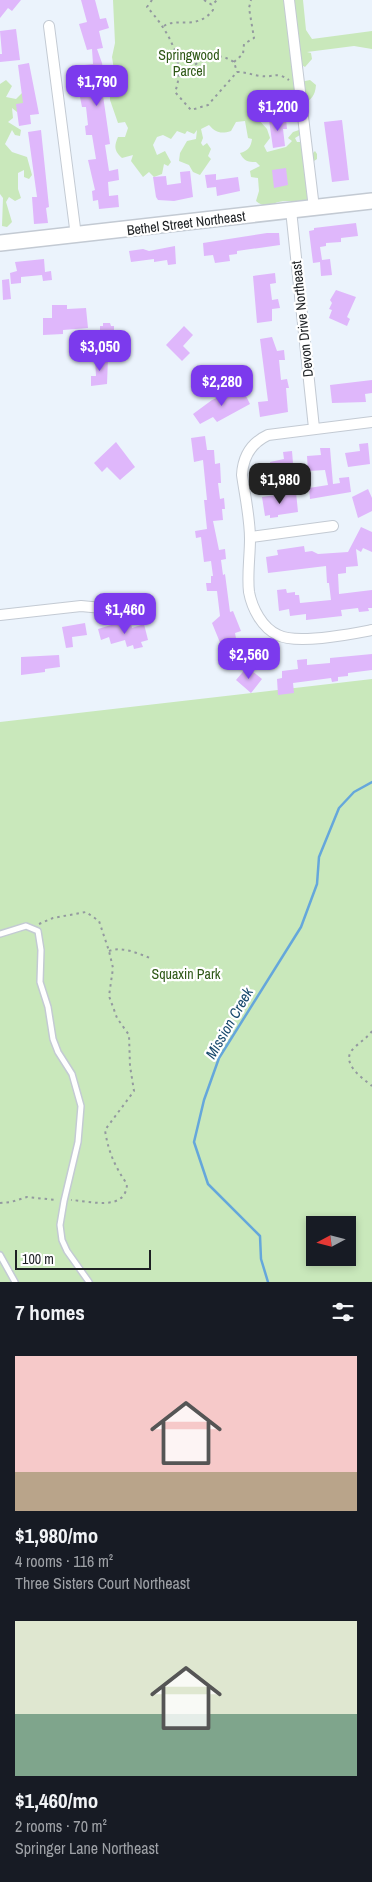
<!DOCTYPE html>
<html lang="en">
<head>
<meta charset="utf-8">
<style>
  body { margin:0; font-family:"Archivo Narrow",sans-serif; background:#242831; color:#f1f3f6; height:100vh; display:flex; flex-direction:column; font-size:19px; white-space:nowrap }
  * { box-sizing:border-box; margin:0 }
  p { font-size:16px; color:#9ea1a6 }
  .icon { flex:none; width:28px; height:28px; fill:none; stroke:currentColor; stroke-width:2; stroke-linecap:round; stroke-linejoin:round }
  .map { position:relative; height:1282px; overflow:hidden }
  .details { display:flex; flex-direction:column; background:#171b24; flex:1 }
  .details>* { flex:none }
  .needle { width:32px; rotate:263deg }
  .tools { position:absolute; left:306px; top:1216px; display:grid; gap:10px }
  .tools a { display:grid; place-items:center; width:50px; height:50px; border-radius:0px; background:#171b24; box-shadow:0 2px 8px #0003; font-size:25px }
  .scale { position:absolute; left:15px; bottom:12px; width:136px; box-sizing:border-box; padding-left:5px; border:2px solid #1d2023; border-top:0; font-size:14px; line-height:18px; white-space:nowrap; color:#1d2023; -webkit-text-stroke:4px #fff; paint-order:stroke }
  .price { position:absolute; translate:-50% -42px; padding:0 11px; border-radius:10px; background:#7c3aed; color:#fff; font-size:16px; line-height:32px; filter:drop-shadow(0 1px 2px #0008) }
  .price::after { content:''; position:absolute; left:50%; top:30px; width:15px; height:11px; margin-left:-8px; background:inherit; clip-path:polygon(0 0,100% 0,50% 100%) }
  .price.on { background:#222; color:#fff }
  ul { padding:0; list-style:none }
  li { display:grid; align-content:center; gap:10px; height:265px; padding:0 15px }
  li span { display:grid; place-items:center; height:155px; border-radius:0px; color:#555 }
  li>.icon { margin-inline-start:auto }
  span .icon { width:90px; height:90px; fill:#fffc; stroke-width:1 }
  li b { font-size:21px }
  h2 { display:flex; justify-content:space-between; align-items:center; height:60px; padding:0 15px; font-size:21px }
  .map>svg:first-child { display:block }
  .green { fill:#c9e8bb; fill-rule:evenodd }
  .lines { fill:none; stroke-linecap:round; stroke-linejoin:round }
  .stream { stroke:#65a7db; stroke-width:2.5 }
  .building { fill:#dfb7fb }
  .lane-casing { stroke:#c3cad3; stroke-width:8 }
  .street-casing { stroke:#c3cad3; stroke-width:12 }
  .secondary-casing { stroke:#c3cad3; stroke-width:18 }
  .path { stroke:#93999f; stroke-width:2; stroke-dasharray:2.5 4; stroke-linecap:butt }
  .lane { stroke:#fff; stroke-width:5 }
  .street { stroke:#fff; stroke-width:10 }
  .secondary { stroke:#fff; stroke-width:15 }
  .labels { text-anchor:middle; dominant-baseline:central; stroke-width:4.5; stroke-linejoin:round; paint-order:stroke }
  .park-label { font-size:14px; fill:#2e5816; stroke:#fff }
  .street-label { font-size:14px; fill:#1d2023; stroke:#fff }
  .water-label { font-size:15px; font-style:italic; fill:#18496d; stroke:#fff }
</style>
</head>
<body>
<div class="map">
<svg width="372" height="1282" viewBox="0 0 372 1282">
  <rect width="100%" height="100%" fill="#ebf3fc"/>
  <!-- green -->
  <path class="green" d="M113,0H303L306,30L312,39L372,31V49L354,46L307,52L311,53L312,59L305,67L300,64V82L310,80L316,85C315,97 311,98 304,105C299,110 298,115 293,119L284,116L258,119L267,129L270,138L264,146L267,152L286,147L292,141L288,138L293,132L299,130L300,135L295,138L297,142H301L302,147L312,154L315,151L317,154V159L314,161L311,156L310,192L307,202C299,202 293,201 287,201C274,200 267,211 256,201L259,191L258,178L251,177L250,171L260,166L256,162C247,162 244,161 240,153C248,151 251,147 252,139L248,138L245,121L236,122L231,131C221,134 216,133 209,125L201,129L203,138L201,143L203,146L207,143L211,149L208,156L211,159L200,175L193,172L189,165L179,161L180,153L187,141L196,139L197,130L194,134L187,131L185,134L177,131L171,139L163,135L157,137L153,145L157,155L165,151L171,162L168,166L164,164L162,174L154,177L149,172L143,177L131,161L133,155L122,158C114,151 114,146 118,137H125L128,128L125,122L118,123L110,100V88L118,81L120,75L114,70L112,57L115,43Z
    M6,80L12,86L6,97L16,99L23,92L25,108L17,112L12,108L13,118L8,122L21,130L20,136L15,135L12,130L5,144L12,152L27,157L32,175L29,179L24,177V170L18,173V189L21,198L15,201L9,197L6,202L12,222L7,227L2,226L3,198L0,194V84Z
    M372,679V1282H0V722ZM315,1225H348V1258H315Z"/>
  <g class="lines">
    <!-- stream -->
    <path class="stream" d="M268,1282L261,1259L260,1236L208,1184L194,1142L204,1100L219,1058L301,927L317,884L319,857L339,808L354,792L372,782"/>
  </g>
  <!-- building -->
  <path class="building" d="M0,0H21L12,11L8,8L0,18Z
    M81,0H95L100,19L106,18L109,28L99,31L103,48L97,49L102,63L104,75H100L110,144L105,145L109,171L118,169L119,180L108,182L109,196L118,195L119,207L99,209L98,200L93,201L92,191L95,190L88,160L96,159L92,135H86L85,126L88,125L86,107H82L80,97L85,96L83,76L77,77L76,66L93,64L92,49L87,50L79,24L87,22Z
    M16,29L20,60L0,62V54H2L0,31Z
    M29,63L39,114L30,115L31,124L19,126L16,104L23,103L18,65Z
    M286,118L287,129H283L285,146L273,148L269,120Z
    M342,120L349,180L332,182L324,122Z
    M41,130L49,207L46,208L48,223L34,224L32,197H37L28,132Z
    M286,168L288,185L274,188L272,170Z
    M190,171L193,197L174,201L158,200L156,197L153,177L166,176L167,185L181,183L180,172Z
    M216,174V180L238,177L240,191L217,196L216,187L207,188L205,175Z
    M356,223L358,236L341,238V242L326,243V246L320,247L322,260L330,259L332,275L321,276L320,262L313,263L309,231L314,230V228Z
    M267,233H279L280,245L237,251V254L229,255L230,261L215,263L213,255L204,256L203,243Z
    M175,246L176,264L168,265L167,260L154,262V259L131,262L129,251L143,249L149,251Z
    M44,259L45,272L51,271L52,280L43,281L42,275L21,277V283L11,284L10,273L17,271L15,262Z
    M275,273L276,283L270,284L272,300L278,299L280,308L272,309V321L257,323L253,276Z
    M9,279L11,299L3,300L2,280Z
    M336,290L356,297L347,317L350,319L347,326L329,318L332,310L329,309L332,303L330,300Z
    M52,305H67V309L86,308L88,328L63,330V334L43,335V318H52Z
    M103,323H110L111,326H114V339H100V326H103Z
    M184,326L193,335L183,346L190,353L182,361L166,345Z
    M272,337L277,351L284,350L285,360H279L281,380L287,379L289,388H286L288,412L260,417L258,402L268,401L260,339Z
    M95,358H108L107,384L91,386V376H96Z
    M372,380V393L365,394L366,402L332,403L330,385Z
    M238,389L241,394L244,392L250,404L217,422L213,417L200,424L193,414L212,400Z
    M205,436L207,450H214L215,464L220,463L221,483H218L220,499L224,498L225,509H222L223,520L213,521L219,550L225,549L226,559L221,560L223,575L225,574L230,612L233,611L241,631L235,633L241,665L229,666L228,662L220,663L218,645H221L212,623L220,616L217,591H207L206,583H211V576H213L211,561L204,562L201,537L196,538L195,531L207,529L204,500H207L203,460L194,462L191,438Z
    M116,442L135,467L120,480L107,467L102,472L94,463Z
    M368,443L370,464L348,467L345,453L360,451L359,444Z
    M320,448H330L333,484L340,483L339,478L349,477L351,492L310,499L309,488L328,485L325,470L308,471L307,456L321,455Z
    M292,451L294,476L277,477V475H272L270,462L284,459L283,452Z
    M368,489L372,498V511L358,518L352,497Z
    M296,492L298,512L278,515V517L270,518V515L265,516L262,497Z
    M361,527L372,532V552L363,548L361,552L356,549L358,566L346,567V573L338,574L339,594L372,590V608H368L369,611L359,612L358,608L341,610L342,616L306,620V614L290,616L289,609L279,611L277,590L286,589L287,593L295,592V595H299L300,603L331,600L329,583H327L326,566L268,573L266,557L278,555L277,550L304,546L305,552L312,551L318,554L348,552Z
    M121,622L122,627L131,624L132,628L144,624L148,640L141,642L143,647L134,649L133,645L127,647L125,640L111,644L109,637L101,640L98,629Z
    M85,623L87,635L72,637L73,647L66,648L62,627Z
    M372,654V670L348,673V676L338,677V681L332,682L331,678L293,683L294,693L278,695L277,679L282,678V671L298,669L297,660L307,659V665L330,663V658Z
    M59,655L60,667L45,669V672L21,675V657Z
    M247,667L262,679L251,693L236,680Z"/>
  <g class="lines">
    <!-- lane casing -->
    <g class="lane-casing">
      <path id="lane" d="M0,934L26,926L38,931L41,950L40,982L48,1007L53,1039L58,1052L72,1074L81,1106L78,1142L64,1201L60,1225L62,1240L67,1251L89,1282
        M0,1255L15,1282"/>
    </g>
    <!-- street casing -->
    <g class="street-casing">
      <path id="street" d="M289,0L314,208
        M49,26L76,236
        M291,210L314,428
        M372,422L268,435C251,443 243,456 242,475C245,496 250,518 250,539C250,556 247,575 249,592C252,608 262,628 278,635C297,645 351,634 372,630
        M251,537L333,526
        M0,615L81,606L102,608"/>
    </g>
    <!-- secondary casing -->
    <g class="secondary-casing">
      <path id="secondary" d="M0,243L372,201"/>
    </g>
    <!-- path -->
    <path class="path" d="M152,0L147,7C167,29 187,61 175,92L191,110L208,105L237,72C246,72 252,75 261,76C274,78 276,71 289,80
      M204,0L212,5L217,0
      M164,26C177,17 197,31 213,10L212,5
      M234,62L243,54L244,44L254,38L249,8L251,0
      M180,77C197,62 213,48 234,62L237,72
      M39,924L53,918L86,912L99,921L109,951L113,968L109,996L117,1018L129,1035L130,1066L134,1091L105,1130C108,1151 115,1167 127,1184C126,1212 90,1201 71,1200
      M109,951C122,946 137,953 150,958
      M372,1031C367,1038 360,1042 354,1048C339,1062 362,1078 372,1086
      M0,1203L11,1202L27,1197L56,1200"/>
    <!-- lane -->
    <use href="#lane" class="lane"/>
    <!-- street -->
    <use href="#street" class="street"/>
    <!-- secondary -->
    <use href="#secondary" class="secondary"/>
  </g>
  <g class="labels">
    <!-- park labels -->
    <g class="park-label">
      <text x="189" y="55">Springwood<tspan x="189" dy="16">Parcel</tspan></text>
      <text x="186" y="974">Squaxin Park</text>
    </g>
    <!-- street labels -->
    <g class="street-label">
      <text transform="translate(186 223) rotate(-7)">Bethel Street Northeast</text>
      <text transform="translate(302 319) rotate(-96)">Devon Drive Northeast</text>
    </g>
    <!-- water labels -->
    <g class="water-label">
      <text transform="translate(229 1023) rotate(-60)">Mission Creek</text>
    </g>
  </g>
</svg>
<div class="tools">
<a><svg class="needle" viewBox="-14 -14 28 28"><path d="M0-13l5 13h-10z" fill="#e53935"/><path d="M0 13l5-13h-10z" fill="#9ea1a6"/></svg></a>
</div>
<div class="scale">100 m</div>
<b class="price" style="left:97px;top:107px">$1,790</b>
<b class="price" style="left:278px;top:132px">$1,200</b>
<b class="price" style="left:100px;top:372px">$3,050</b>
<b class="price" style="left:222px;top:407px">$2,280</b>
<b class="price on" style="left:280px;top:505px">$1,980</b>
<b class="price" style="left:125px;top:635px">$1,460</b>
<b class="price" style="left:249px;top:680px">$2,560</b>
</div>
<section class="details">
<h2>7 homes<svg class="icon" aria-label="filters" viewBox="0 0 24 24"><path d="M4 7h16M4 17h16"/><circle cx="9" cy="7" r="2"/><circle cx="15" cy="17" r="2"/></svg></h2>
<ul>
<li><span style="background:linear-gradient(#f6c9c9 75%,#b9a48a 0)"><svg class="icon" aria-label="home" viewBox="0 0 24 24"><path d="M3 11l9-7 9 7M6 9v11h12V9"/></svg></span><div><b>$1,980/mo</b><p>4 rooms · 116 m²</p><p>Three Sisters Court Northeast</p></div></li>
<li><span style="background:linear-gradient(#dfe7d0 60%,#7fa58c 0)"><svg class="icon" aria-label="home" viewBox="0 0 24 24"><path d="M3 11l9-7 9 7M6 9v11h12V9"/></svg></span><div><b>$1,460/mo</b><p>2 rooms · 70 m²</p><p>Springer Lane Northeast</p></div></li>
</ul>
</section>
</body>
</html>
